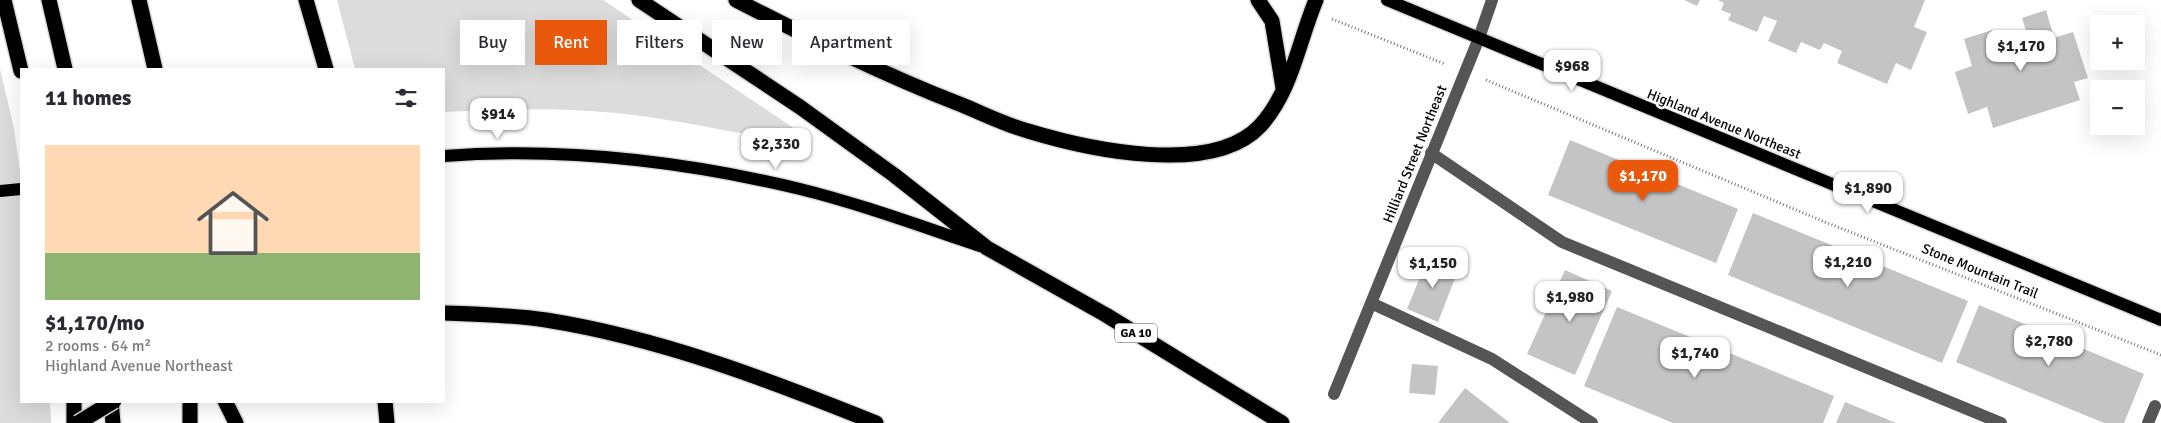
<!DOCTYPE html>
<html lang="en">
<head>
<meta charset="utf-8">
<style>
  body { margin:0; font-family:Signika,sans-serif; background:#f7f7f7; color:#2b2b33; height:100vh; display:flex; flex-direction:column; font-size:19px; white-space:nowrap }
  * { box-sizing:border-box; margin:0 }
  p { font-size:16px; color:#7c7c81 }
  .icon { flex:none; width:28px; height:28px; fill:none; stroke:currentColor; stroke-width:2; stroke-linecap:round; stroke-linejoin:round }
  .map { position:relative; flex:1; overflow:hidden }
  .details { position:absolute; left:20px; top:68px; width:425px; height:335px; display:flex; flex-direction:column; background:#fff; border-radius:0px; box-shadow:0 5px 20px #0002 }
  .details>* { flex:none }
  .hud { position:absolute; left:460px; top:20px; width:475px; height:45px; display:flex; gap:10px }
  .tools { position:absolute; left:2090px; top:15px; display:grid; gap:10px }
  .tools a { display:grid; place-items:center; width:55px; height:55px; border-radius:0px; background:#fff; box-shadow:0 5px 20px #0002; font-size:25px }
  .price { position:absolute; translate:-50% -42px; padding:0 11px; border-radius:10px; background:#fff; color:#222; font-size:16px; line-height:32px; filter:drop-shadow(0 1px 2px #0008) }
  .price::after { content:''; position:absolute; left:50%; top:30px; width:15px; height:11px; margin-left:-8px; background:inherit; clip-path:polygon(0 0,100% 0,50% 100%) }
  .price.on { background:#ea580c; color:#fff }
  ul { padding:0; list-style:none }
  li { display:grid; align-content:center; gap:10px; height:265px; padding:0 25px }
  li+li { border-top:1px solid #e1e1e2 }
  li span { display:grid; place-items:center; height:155px; border-radius:0px; color:#555 }
  li>.icon { margin-inline-start:auto }
  span .icon { width:90px; height:90px; fill:#fffc; stroke-width:1 }
  li b { font-size:21px }
  h2 { display:flex; justify-content:space-between; align-items:center; height:60px; padding:0 25px; font-size:21px }
  .tag { padding:0 18px; border-radius:0px; background:#fff; box-shadow:0 5px 20px #0002; font-size:18px; line-height:45px }
  .tag.on { background:#ea580c; color:#fff }
  .map>svg:first-child { display:block }
  .green { fill:#dcdcdc }
  .building { fill:#c4c4c4 }
  .lines { fill:none; stroke-linecap:round; stroke-linejoin:round }
  .major-casing { stroke:#dbdbdb; stroke-width:15 }
  .highway-casing { stroke:#dbdbdb; stroke-width:18 }
  .path { stroke:#777; stroke-width:3; stroke-dasharray:1 2.5; stroke-linecap:butt }
  .minor { stroke:#555; stroke-width:12 }
  .major { stroke:#000; stroke-width:12 }
  .highway { stroke:#000; stroke-width:15 }
  .highway-bridge-casing { stroke:#dbdbdb; stroke-width:18; stroke-linecap:butt }
  .highway-bridge { stroke:#000; stroke-width:15 }
  .labels { text-anchor:middle; dominant-baseline:central; stroke-width:5; stroke-linejoin:round; paint-order:stroke }
  .shield { fill:#fff; stroke:#4c4c4c; stroke-width:1 }
  .shield-label { font-size:12px; font-weight:bold; fill:#000 }
  .street-label { font-size:14px; fill:#000; stroke:#fff }
</style>
</head>
<body>
<div class="map">
<svg width="2161" height="423" viewBox="0 0 2161 423">
  <rect width="100%" height="100%" fill="#fff"/>
  <!-- green -->
  <path class="green" d="M337,0H603L798,131L793,143C749,135 705,126 661,119C591,107 515,108 444,112V69H355Z
    M0,69L14,128L21,179V401H50L51,423H0Z"/>
  <!-- building -->
  <path class="building" d="M1684,0H1700L1697,6Z
    M1718,0H1925L1914,27L1927,32L1911,70L1896,63L1887,84L1837,63L1842,51L1824,43L1820,50L1801,42L1796,53L1768,41L1777,21L1764,16L1757,32L1728,20L1731,14L1721,10L1724,3Z
    M2046,10L2054,38L2073,32L2088,78L2074,82L2080,100L1993,128L1987,107L1968,114L1955,72L1972,66L1964,39L1992,30L1996,44L2027,34L2022,18Z
    M1570,140L1738,209L1716,263L1548,195Z
    M1753,213L1968,301L1942,363L1728,275Z
    M1429,255L1459,268L1438,322L1407,309Z
    M1565,270L1612,291L1575,375L1527,354Z
    M1979,305L2144,374L2124,423H2104L1956,362Z
    M1617,307L1834,396L1823,423H1673L1584,386Z
    M1412,364L1438,366L1435,395L1409,393Z
    M1465,388L1510,423H1438Z
    M1845,402L1896,423H1836Z"/>
  <g class="lines">
    <!-- major casing -->
    <g class="major-casing">
      <path id="major" d="M1387,0L2161,320
        M444,156C564,147 683,161 800,189C861,204 920,226 980,246
        M0,191L21,189"/>
    </g>
    <!-- highway casing -->
    <g class="highway-casing">
      <path id="highway" d="M4,0L21,71
        M49,0L65,69
        M139,0L155,69
        M306,0L326,69
        M639,0L800,107L894,175L987,248L1106,315L1282,423
        M736,0C810,38 884,75 962,105C984,114 1006,125 1028,131C1087,149 1212,177 1260,126C1292,91 1298,43 1316,0
        M1258,0L1272,21L1283,88
        M444,313C478,314 512,315 546,320C660,338 769,380 876,423
        M74,401V423
        M111,401L113,423
        M190,401V423
        M225,401L236,423
        M385,401L387,423"/>
    </g>
    <!-- path -->
    <path class="path" d="M1332,19L1445,64
      M1486,80L1825,222L2161,355"/>
    <!-- minor -->
    <path class="minor" d="M1431,153L1562,242L2001,423
      M1371,303L1492,359L1592,423
      M1334,394L1479,38L1492,0
      M2148,423L2155,406"/>
    <!-- major -->
    <use href="#major" class="major"/>
    <!-- highway -->
    <use href="#highway" class="highway"/>
    <!-- highway-bridge casing -->
    <g class="highway-bridge-casing">
      <path id="highway-bridge" d="M78,423L114,401"/>
    </g>
    <!-- highway-bridge -->
    <use href="#highway-bridge" class="highway-bridge"/>
  </g>
  <g class="labels">
    <!-- shield labels -->
    <rect class="shield" x="1115" y="323.5" width="42" height="19" rx="4"/>
    <g class="shield-label">
      <text x="1136" y="333">GA 10</text>
    </g>
    <!-- street labels -->
    <g class="street-label">
      <text transform="translate(1724 124) rotate(22)">Highland Avenue Northeast</text>
      <text transform="translate(1415 154) rotate(-68)">Hilliard Street Northeast</text>
      <text transform="translate(1980 271) rotate(22)">Stone Mountain Trail</text>
    </g>
  </g>
</svg>
<div class="tools">
<a>+</a>
<a>−</a>
</div>
<b class="price" style="left:2021px;top:72px">$1,170</b>
<b class="price" style="left:1572px;top:92px">$968</b>
<b class="price" style="left:498px;top:140px">$914</b>
<b class="price" style="left:776px;top:170px">$2,330</b>
<b class="price on" style="left:1643px;top:202px">$1,170</b>
<b class="price" style="left:1868px;top:214px">$1,890</b>
<b class="price" style="left:1848px;top:288px">$1,210</b>
<b class="price" style="left:1433px;top:289px">$1,150</b>
<b class="price" style="left:1570px;top:323px">$1,980</b>
<b class="price" style="left:2049px;top:367px">$2,780</b>
<b class="price" style="left:1695px;top:379px">$1,740</b>
<div class="hud">
<a class="tag">Buy</a>
<a class="tag on">Rent</a>
<a class="tag">Filters</a>
<a class="tag">New</a>
<a class="tag">Apartment</a>
</div>
<section class="details">
<h2>11 homes<svg class="icon" aria-label="filters" viewBox="0 0 24 24"><path d="M4 7h16M4 17h16"/><circle cx="9" cy="7" r="2"/><circle cx="15" cy="17" r="2"/></svg></h2>
<ul>
<li><span style="background:linear-gradient(#ffd9b3 70%,#8fb573 0)"><svg class="icon" aria-label="home" viewBox="0 0 24 24"><path d="M3 11l9-7 9 7M6 9v11h12V9"/></svg></span><div><b>$1,170/mo</b><p>2 rooms · 64 m²</p><p>Highland Avenue Northeast</p></div></li>
</ul>
</section>
</div>
</body>
</html>
